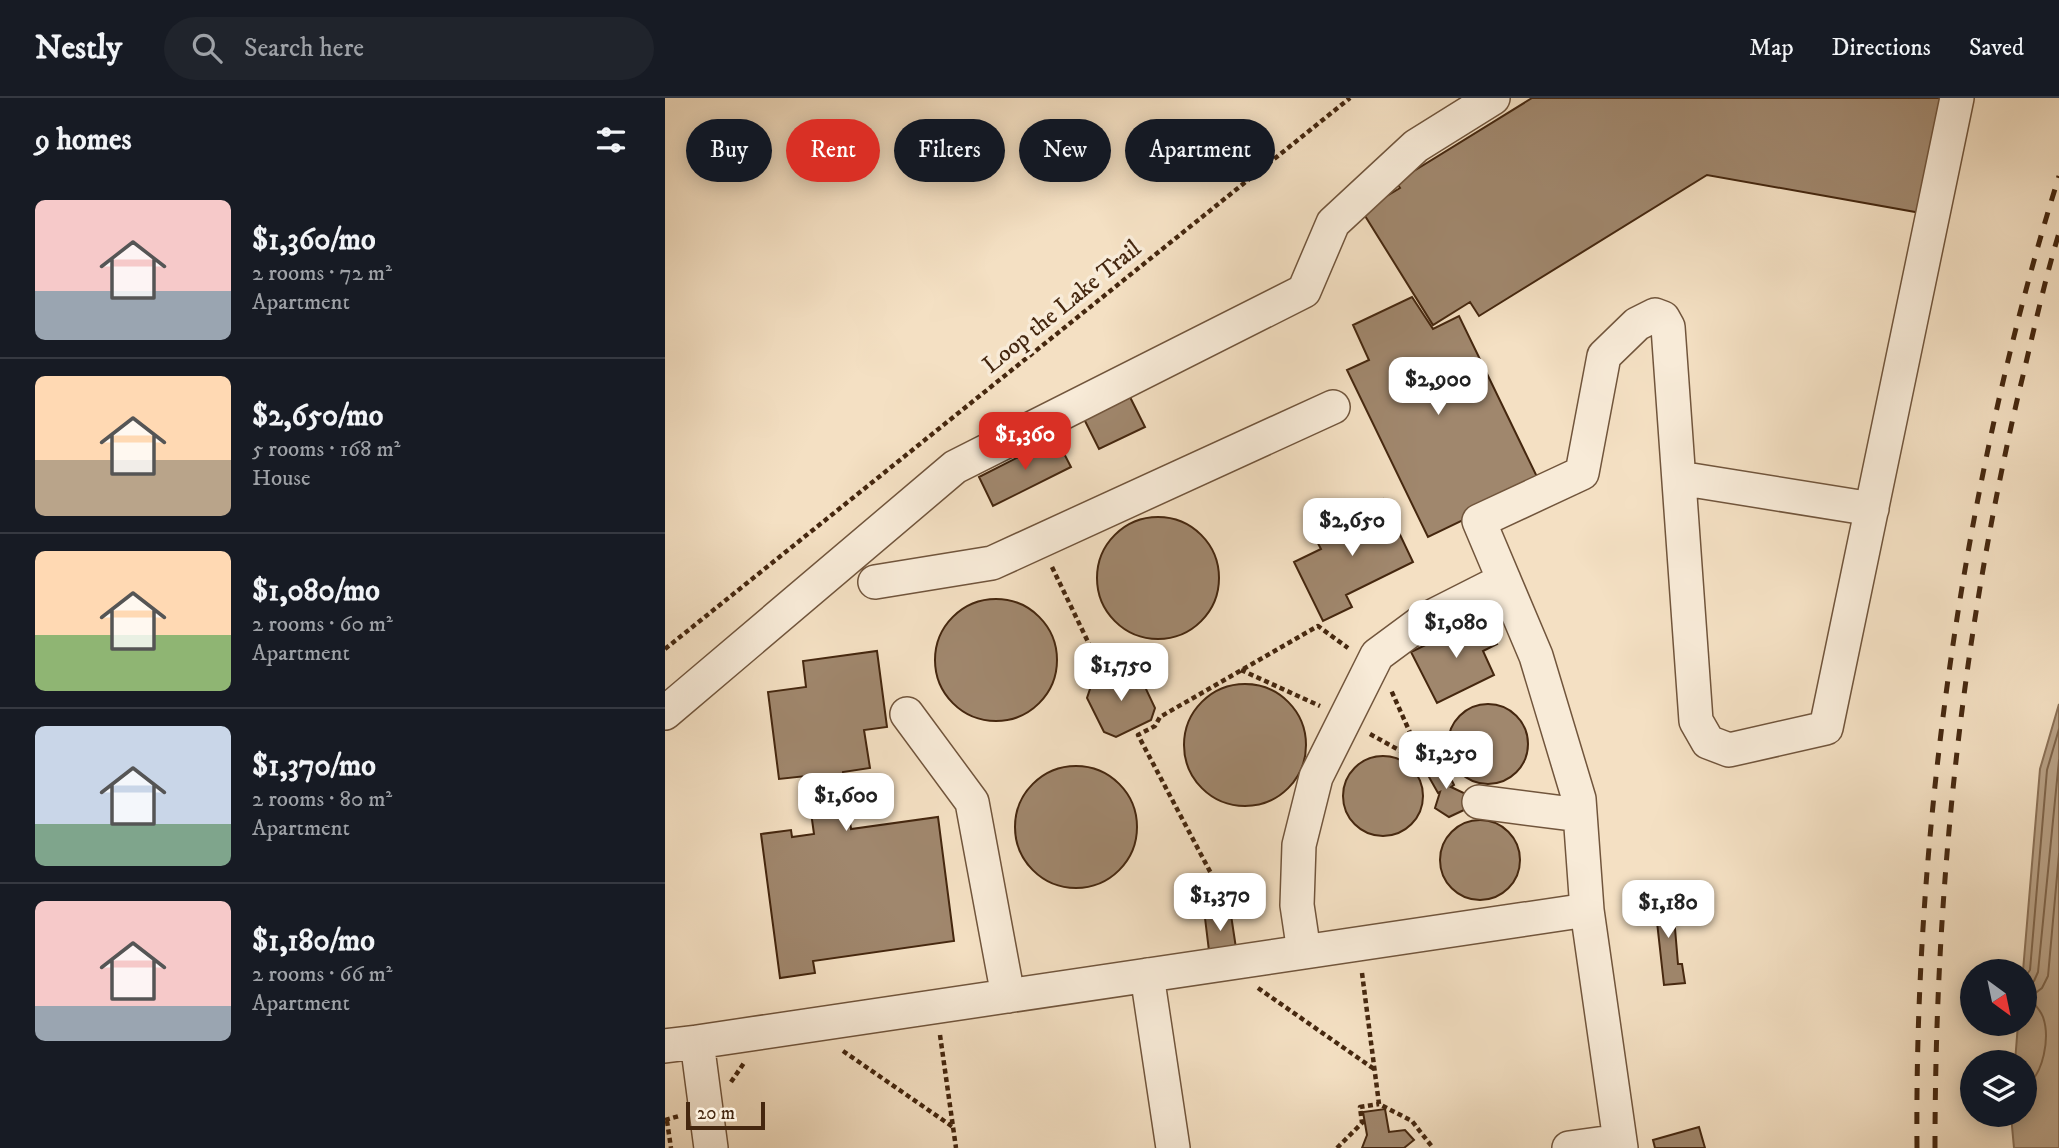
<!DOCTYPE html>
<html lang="en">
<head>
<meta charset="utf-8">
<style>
  body { margin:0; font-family:"IM FELL DW Pica",serif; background:#20242c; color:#f1f3f6; height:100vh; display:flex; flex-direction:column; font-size:26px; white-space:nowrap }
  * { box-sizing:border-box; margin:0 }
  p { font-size:23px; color:#9ea1a6 }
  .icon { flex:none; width:38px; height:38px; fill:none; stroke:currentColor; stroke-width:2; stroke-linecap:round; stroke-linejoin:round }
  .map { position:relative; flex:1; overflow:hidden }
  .drawer { display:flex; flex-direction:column; background:#171b24; width:665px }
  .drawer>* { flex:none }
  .guide { position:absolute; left:21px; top:21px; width:665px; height:63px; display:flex; gap:14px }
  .needle { width:46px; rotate:147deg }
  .tools { position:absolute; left:1295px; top:861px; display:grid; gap:14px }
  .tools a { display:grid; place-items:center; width:77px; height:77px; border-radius:50%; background:#171b24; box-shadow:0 4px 18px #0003; font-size:35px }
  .scale { position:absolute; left:21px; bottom:18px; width:79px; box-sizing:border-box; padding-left:7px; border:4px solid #45270f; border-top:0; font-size:19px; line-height:24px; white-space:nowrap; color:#45270f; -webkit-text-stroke:5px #f8ebd8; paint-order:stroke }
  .price { position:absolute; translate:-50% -60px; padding:0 16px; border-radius:14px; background:#fff; color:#222; font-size:23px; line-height:46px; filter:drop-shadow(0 2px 4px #0008) }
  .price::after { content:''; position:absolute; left:50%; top:42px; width:21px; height:16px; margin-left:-10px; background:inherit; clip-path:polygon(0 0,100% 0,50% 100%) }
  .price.current { background:#d93025; color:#fff }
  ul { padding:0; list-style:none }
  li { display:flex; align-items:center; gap:21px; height:175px; padding:0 35px }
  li+li { border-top:2px solid #363941 }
  li span { display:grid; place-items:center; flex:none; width:196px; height:140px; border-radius:10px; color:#555 }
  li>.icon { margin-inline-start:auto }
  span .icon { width:84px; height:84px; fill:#fffc; stroke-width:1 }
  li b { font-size:30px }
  h2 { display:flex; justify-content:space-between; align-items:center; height:84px; padding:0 35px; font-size:30px }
  .pill { padding:0 24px; border-radius:32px; background:#171b24; box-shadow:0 4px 18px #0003; font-size:24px; line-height:63px }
  .pill.current { background:#d93025; color:#fff }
  header { display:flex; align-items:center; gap:42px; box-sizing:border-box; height:98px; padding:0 35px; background:#171b24; border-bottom:2px solid #363941 }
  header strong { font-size:33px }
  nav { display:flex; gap:38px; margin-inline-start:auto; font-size:24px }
  .search { width:490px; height:63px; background:#20242c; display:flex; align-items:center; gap:18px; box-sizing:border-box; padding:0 24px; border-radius:38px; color:#9ea1a6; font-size:26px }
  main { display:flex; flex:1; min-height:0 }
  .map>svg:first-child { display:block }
  .water { fill:#b8a186; stroke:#8a7056; stroke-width:2 }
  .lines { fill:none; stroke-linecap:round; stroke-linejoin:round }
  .shore { stroke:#7e644a; stroke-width:2 }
  .building { fill:#a0876d; stroke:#45270f; stroke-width:2 }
  .minor-casing { stroke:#71553c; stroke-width:36 }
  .path { stroke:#45270f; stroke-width:4.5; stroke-dasharray:5 3.5; stroke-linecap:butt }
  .minor { stroke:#f8ebd8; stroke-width:33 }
  .rail { stroke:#45270f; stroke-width:5; stroke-dasharray:12 12; stroke-linecap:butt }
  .labels { text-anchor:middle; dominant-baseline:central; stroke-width:7; stroke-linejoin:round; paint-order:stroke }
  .street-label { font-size:24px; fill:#45270f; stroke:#f8ebd8 }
</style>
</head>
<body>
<header>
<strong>Nestly</strong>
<div class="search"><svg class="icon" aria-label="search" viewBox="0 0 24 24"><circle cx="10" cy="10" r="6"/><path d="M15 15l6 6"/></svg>Search here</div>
<nav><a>Map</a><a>Directions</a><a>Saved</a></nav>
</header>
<main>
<section class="drawer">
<h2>9 homes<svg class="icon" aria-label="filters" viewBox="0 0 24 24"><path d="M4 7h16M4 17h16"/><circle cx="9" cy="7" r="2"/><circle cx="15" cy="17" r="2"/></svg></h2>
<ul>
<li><span style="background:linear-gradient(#f6c9c9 65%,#9aa5b1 0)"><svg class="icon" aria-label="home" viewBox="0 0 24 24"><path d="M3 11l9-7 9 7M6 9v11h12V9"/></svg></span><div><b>$1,360/mo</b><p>2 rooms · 72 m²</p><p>Apartment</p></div></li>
<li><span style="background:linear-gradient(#ffd9b3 60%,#b9a48a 0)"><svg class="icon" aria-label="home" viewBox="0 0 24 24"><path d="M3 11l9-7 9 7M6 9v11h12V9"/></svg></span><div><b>$2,650/mo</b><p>5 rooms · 168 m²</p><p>House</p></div></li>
<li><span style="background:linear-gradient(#ffd9b3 60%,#8fb573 0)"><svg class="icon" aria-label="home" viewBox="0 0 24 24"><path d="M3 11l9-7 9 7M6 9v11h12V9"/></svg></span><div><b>$1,080/mo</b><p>2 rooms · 60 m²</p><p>Apartment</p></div></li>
<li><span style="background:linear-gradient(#c9d6e8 70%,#7fa58c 0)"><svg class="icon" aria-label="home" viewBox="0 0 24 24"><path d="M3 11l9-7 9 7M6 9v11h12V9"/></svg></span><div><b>$1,370/mo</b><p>2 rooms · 80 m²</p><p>Apartment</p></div></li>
<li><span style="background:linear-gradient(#f6c9c9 75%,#9aa5b1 0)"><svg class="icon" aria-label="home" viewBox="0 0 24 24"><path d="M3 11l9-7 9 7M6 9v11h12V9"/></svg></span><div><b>$1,180/mo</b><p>2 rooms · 66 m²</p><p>Apartment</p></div></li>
</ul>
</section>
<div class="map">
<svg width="1394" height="1050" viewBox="0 0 1394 1050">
  <rect width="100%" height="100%" fill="#f4e0c3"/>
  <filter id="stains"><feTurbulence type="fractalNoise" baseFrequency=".00286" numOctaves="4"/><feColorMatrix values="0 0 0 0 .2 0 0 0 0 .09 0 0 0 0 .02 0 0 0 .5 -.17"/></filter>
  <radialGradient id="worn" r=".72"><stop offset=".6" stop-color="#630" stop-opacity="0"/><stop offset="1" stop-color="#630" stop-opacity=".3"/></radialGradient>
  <!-- water -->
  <path class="water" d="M1394,606V1050H1349L1346,1017H1360V964H1350L1353,926H1360L1358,873L1375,671Z"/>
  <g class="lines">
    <!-- shore -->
    <path class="shore" d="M1360,879L1365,872L1382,672L1394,631
      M1360,889L1369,883L1373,874L1394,662
      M1360,988C1379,977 1385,939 1378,919C1375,911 1369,906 1364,900L1377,890L1383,878L1394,756"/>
  </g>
  <!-- building -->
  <path class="building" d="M867,0H1277L1256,115L1042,77L814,218L805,204L768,227L697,113L735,90L731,84Z
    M747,199L768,231L794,218L875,385L763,439L682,272L704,262L688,227Z
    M465,299L480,329L434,351L419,321Z
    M391,340L406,369L328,408L314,379Z
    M718,401L748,464L681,497L687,509L658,523L629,464L656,451L648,436Z
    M432 480a61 61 0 1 1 122 0a61 61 0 1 1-122 0Z
    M270 562a61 61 0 1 1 122 0a61 61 0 1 1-122 0Z
    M818,519L832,546L818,553L829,577L772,605L746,554Z
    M212,553L222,629L199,632L205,670L178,674L186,731L273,719L289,843L148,863L150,875L115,880L96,736L126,732L127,739L149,736L141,678L114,681L103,594L141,589L138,563Z
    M459,571L473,574L490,610L486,622L451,639L439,634L422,600L426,588Z
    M519 647a61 61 0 1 1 122 0a61 61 0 1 1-122 0Z
    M783 646a40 40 0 1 1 80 0a40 40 0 1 1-80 0Z
    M678 698a40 40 0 1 1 80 0a40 40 0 1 1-80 0Z
    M777,663L789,687L786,689L801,696L799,712L784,719L770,710L775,694L773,695L760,672Z
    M350 729a61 61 0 1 1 122 0a61 61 0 1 1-122 0Z
    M775 762a40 40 0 1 1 80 0a40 40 0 1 1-80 0Z
    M1007,795L1013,866H1017L1020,885L999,887L989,797Z
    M566,817L571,850L544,853L540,820Z
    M720,1011L724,1034L740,1032L749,1042L739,1050H697L702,1037L698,1014Z
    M1034,1029L1040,1050H990L988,1042Z"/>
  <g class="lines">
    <!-- minor casing -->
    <g class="minor-casing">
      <path id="minor" d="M1014,380L1207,411
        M210,484L327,465L668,309
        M0,615L290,369L639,193L668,125L751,48L828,0
        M242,616L307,704L343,898
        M814,704L915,717
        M639,854L632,807L634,747L651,679L712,557L758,523L839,482
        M482,877L508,1050
        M32,944L922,812
        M0,948L32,944L46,1050
        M904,1050L955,1043
        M956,1050L922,812L914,701L871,558L814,423L917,375L939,258L972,226L990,217L998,220L1003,229L1031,623L1043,644L1064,652L1161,630L1292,0"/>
    </g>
    <!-- path -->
    <path class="path" d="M387,469L425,548
      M0,551L685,0
      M576,572L655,608
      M705,636L759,666L726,592
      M569,819L473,637L490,628L495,619L653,528L683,550
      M697,875L714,1006L747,1023L768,1050
      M593,890L709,971
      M275,937L291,1050
      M178,953L288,1029
      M66,984L79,965
      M0,1022L14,1018
      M2,1023L6,1050
      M672,1050L697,1025L695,1009L714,1006"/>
    <!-- minor -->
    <use href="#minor" class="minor"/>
    <!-- rail -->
    <path class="rail" d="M1252,1050C1249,732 1299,381 1394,78
      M1270,1050C1270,796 1296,542 1354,294C1367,241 1378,188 1394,135"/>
  </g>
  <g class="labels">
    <!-- street labels -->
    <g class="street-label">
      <text transform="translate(397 209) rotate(-39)">Loop the Lake Trail</text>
    </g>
  </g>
  <rect width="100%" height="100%" filter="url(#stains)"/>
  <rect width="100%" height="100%" fill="url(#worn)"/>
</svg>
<div class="tools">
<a><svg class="needle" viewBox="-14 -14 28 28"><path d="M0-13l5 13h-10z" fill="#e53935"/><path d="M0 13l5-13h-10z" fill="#9ea1a6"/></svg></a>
<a><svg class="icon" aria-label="layers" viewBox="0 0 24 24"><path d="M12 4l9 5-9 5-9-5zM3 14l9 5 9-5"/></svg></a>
</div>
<div class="scale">20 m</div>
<b class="price" style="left:773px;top:319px">$2,900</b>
<b class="price current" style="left:360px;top:374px">$1,360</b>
<b class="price" style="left:687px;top:460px">$2,650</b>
<b class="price" style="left:791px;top:562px">$1,080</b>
<b class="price" style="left:456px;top:605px">$1,750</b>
<b class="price" style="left:781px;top:693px">$1,250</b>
<b class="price" style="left:181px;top:735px">$1,600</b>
<b class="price" style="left:555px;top:835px">$1,370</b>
<b class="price" style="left:1003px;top:842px">$1,180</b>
<div class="guide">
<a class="pill">Buy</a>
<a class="pill current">Rent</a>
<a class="pill">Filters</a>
<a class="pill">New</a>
<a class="pill">Apartment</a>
</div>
</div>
</main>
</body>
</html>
